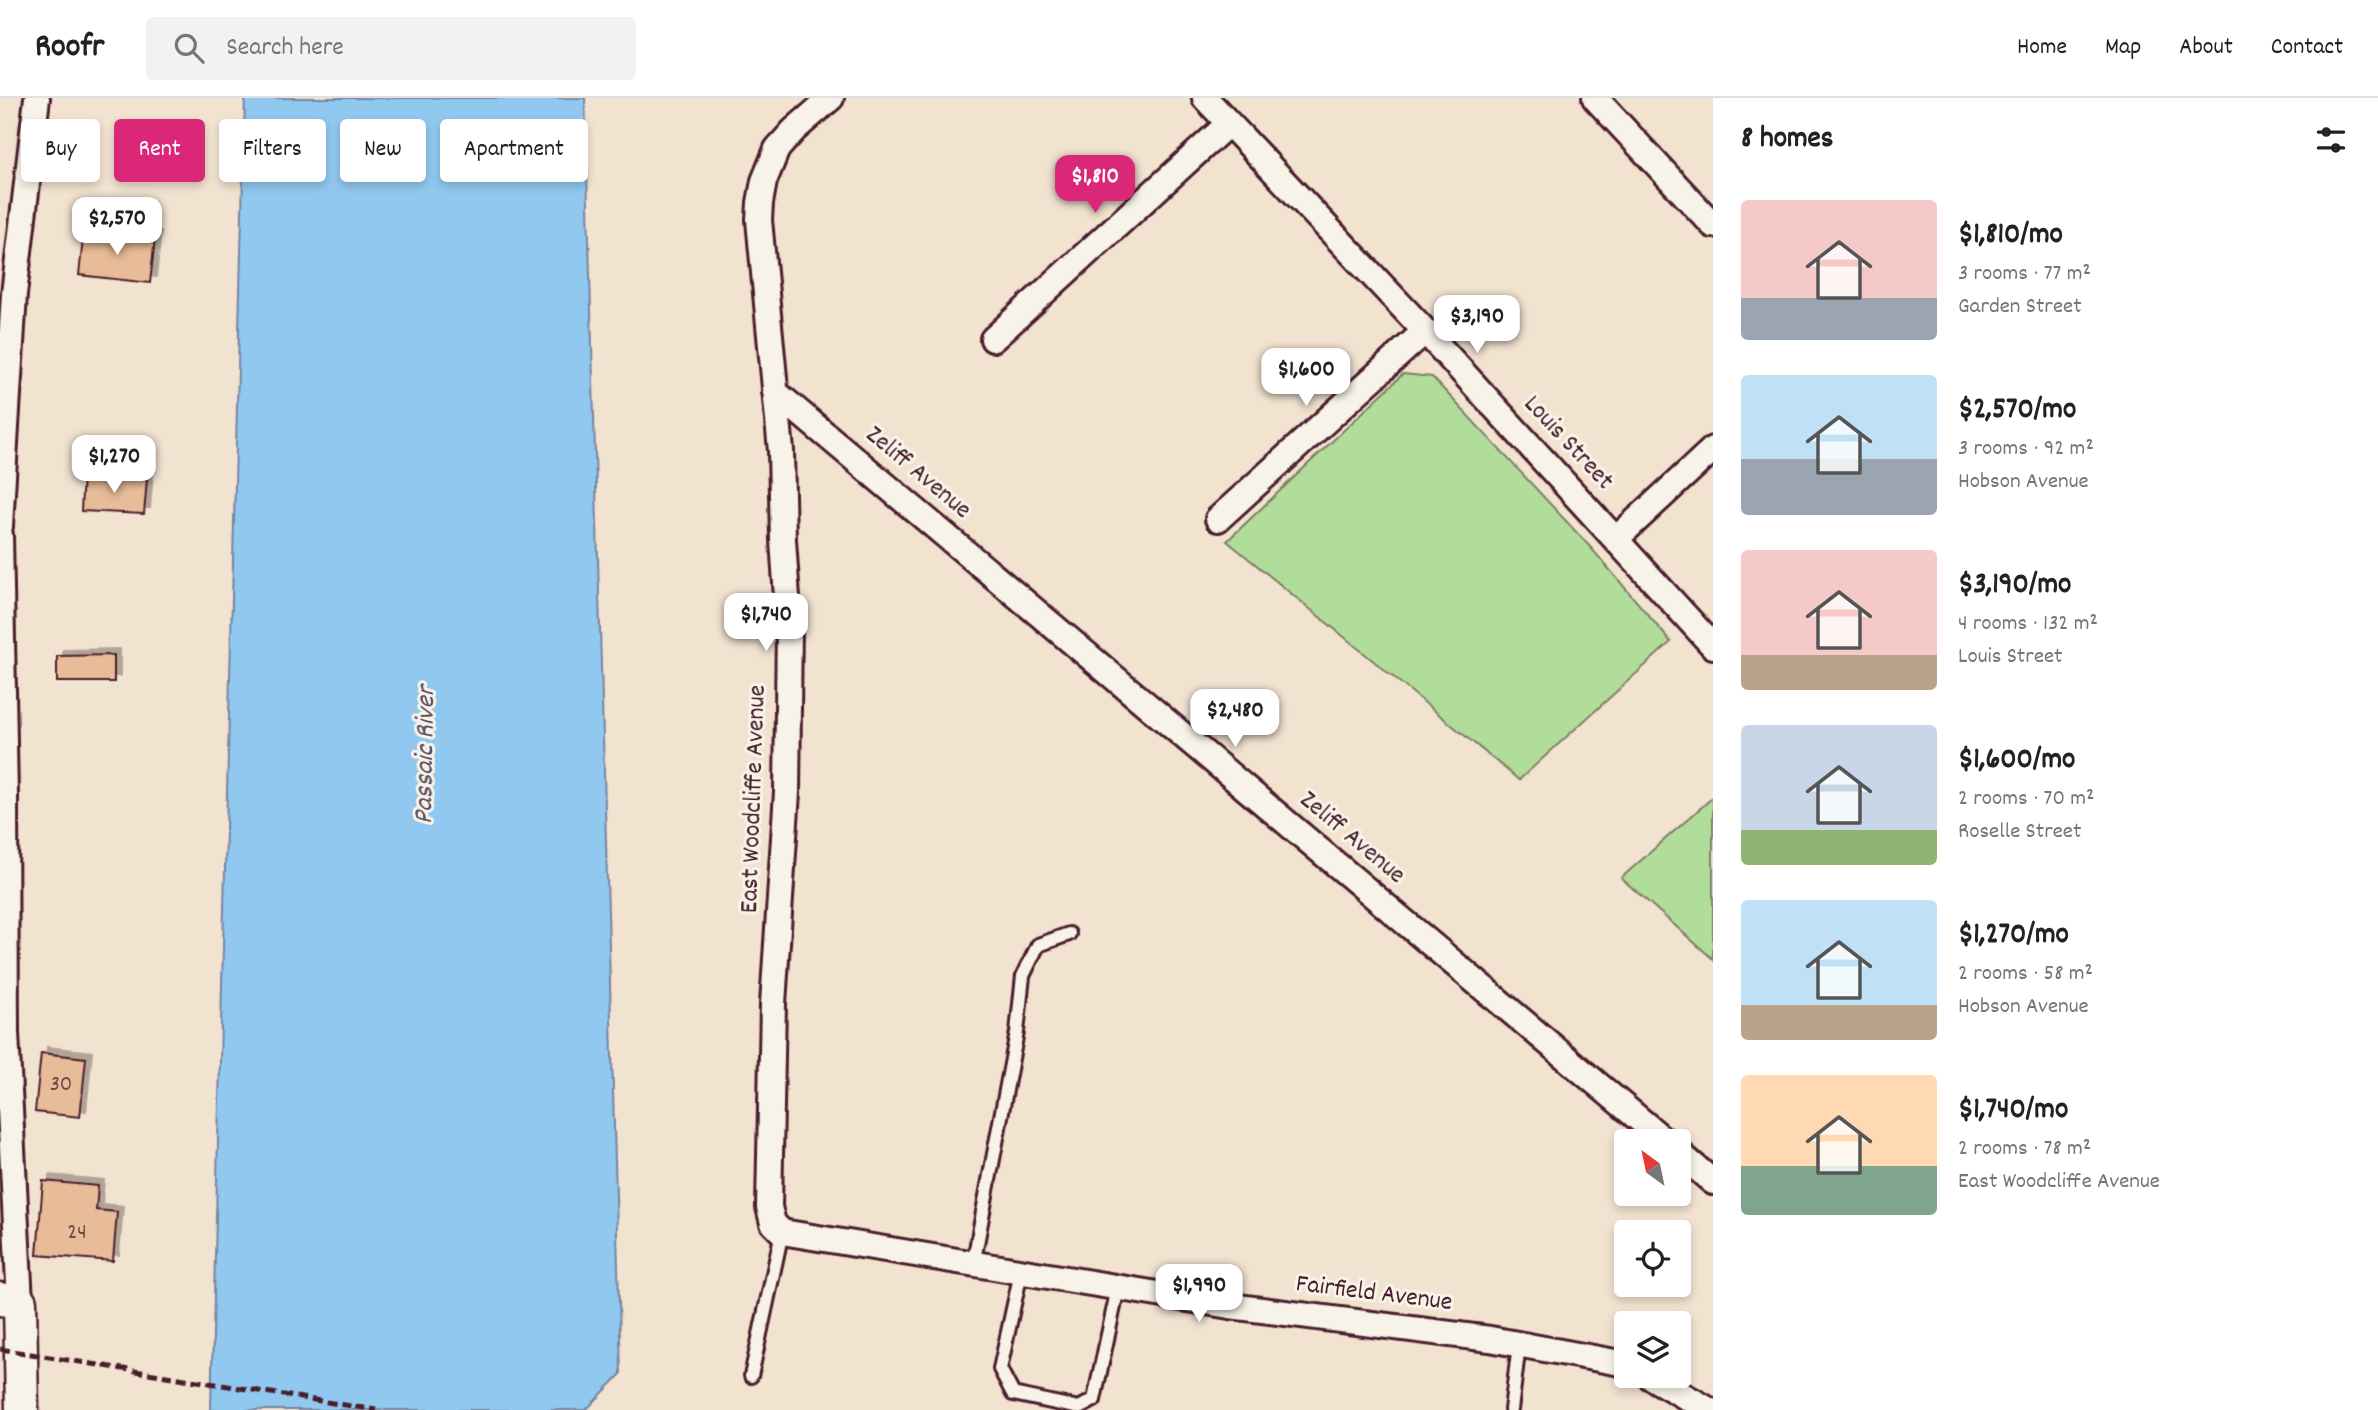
<!DOCTYPE html>
<html lang="en">
<head>
<meta charset="utf-8">
<style>
  body { margin:0; font-family:Dekko,sans-serif; background:#f2f2f2; color:#222; height:100vh; display:flex; flex-direction:column; font-size:26px; white-space:nowrap }
  * { box-sizing:border-box; margin:0 }
  p { font-size:23px; color:#767676 }
  .icon { flex:none; width:38px; height:38px; fill:none; stroke:currentColor; stroke-width:2; stroke-linecap:round; stroke-linejoin:round }
  .map { position:relative; flex:1; overflow:hidden }
  .details { display:flex; flex-direction:column; background:#fff; width:665px }
  .details>* { flex:none }
  .top-card { position:absolute; left:21px; top:21px; width:665px; height:63px; display:flex; gap:14px }
  .needle { width:46px; rotate:327deg }
  .controls { position:absolute; left:1614px; top:1031px; display:grid; gap:14px }
  .controls a { display:grid; place-items:center; width:77px; height:77px; border-radius:7px; background:#fff; box-shadow:0 4px 10px #0003; font-size:35px }
  .price { position:absolute; translate:-50% -60px; padding:0 16px; border-radius:14px; background:#fff; color:#222; font-size:23px; line-height:46px; filter:drop-shadow(0 2px 4px #0008) }
  .price::after { content:''; position:absolute; left:50%; top:42px; width:21px; height:16px; margin-left:-10px; background:inherit; clip-path:polygon(0 0,100% 0,50% 100%) }
  .price.selected { background:#db2777; color:#fff }
  ul { padding:0; list-style:none }
  li { display:flex; align-items:center; gap:21px; height:175px; padding:0 28px }
  li span { display:grid; place-items:center; flex:none; width:196px; height:140px; border-radius:7px; color:#555 }
  li>.icon { margin-inline-start:auto }
  span .icon { width:84px; height:84px; fill:#fffc; stroke-width:1 }
  li b { font-size:30px }
  h2 { display:flex; justify-content:space-between; align-items:center; height:84px; padding:0 28px; font-size:30px }
  .pill { padding:0 24px; border-radius:7px; background:#fff; box-shadow:0 4px 10px #0003; font-size:24px; line-height:63px }
  .pill.selected { background:#db2777; color:#fff }
  header { display:flex; align-items:center; gap:42px; box-sizing:border-box; height:98px; padding:0 35px; background:#fff; border-bottom:2px solid #e0e0e0 }
  header strong { font-size:33px }
  nav { display:flex; gap:38px; margin-inline-start:auto; font-size:24px }
  .search { width:490px; height:63px; background:#f2f2f2; display:flex; align-items:center; gap:18px; box-sizing:border-box; padding:0 24px; border-radius:7px; color:#767676; font-size:26px }
  main { display:flex; flex:1; min-height:0 }
  .map>svg:first-child { display:block }
  .green { fill:#b1dd9b; stroke:#7e7e63; stroke-width:2 }
  .water { fill:#91c8ef; stroke:#7584a1; stroke-width:2 }
  .building { fill:#e8bc98; stroke:#4a1f2b; stroke-width:2; filter:url(#shadow) }
  .lines { fill:none; stroke-linecap:round; stroke-linejoin:round }
  .service-casing { stroke:#4a1f2b; stroke-width:18 }
  .minor-casing { stroke:#4a1f2b; stroke-width:30 }
  .tertiary-casing { stroke:#4a1f2b; stroke-width:37 }
  .service { stroke:#f7f3e8; stroke-width:12 }
  .minor { stroke:#f7f3e8; stroke-width:24 }
  .tertiary { stroke:#f7f3e8; stroke-width:32 }
  .rail { stroke:#4a1f2b; stroke-width:5; stroke-dasharray:10 5; stroke-linecap:butt }
  .labels { text-anchor:middle; dominant-baseline:central; stroke-width:6; stroke-linejoin:round; paint-order:stroke }
  .number-label { font-size:23px; fill:#724646 }
  .street-label { font-size:26px; fill:#4a1f2b; stroke:#f7f3e8 }
  .water-label { font-size:28px; font-style:italic; fill:#5f5266; stroke:#f7f3e8 }
</style>
</head>
<body>
<header>
<strong>Roofr</strong>
<div class="search"><svg class="icon" aria-label="search" viewBox="0 0 24 24"><circle cx="10" cy="10" r="6"/><path d="M15 15l6 6"/></svg>Search here</div>
<nav><a>Home</a><a>Map</a><a>About</a><a>Contact</a></nav>
</header>
<main>
<div class="map">
<svg width="1713" height="1312" viewBox="0 0 1713 1312">
  <defs>
    <filter id="shadow"><feDropShadow dx="6" dy="-6" stdDeviation="0" flood-color="#0004"/></filter>
  </defs>
  <rect width="100%" height="100%" fill="#f2e2d0"/>
  <filter id="ink" filterUnits="userSpaceOnUse"><feTurbulence type="fractalNoise" baseFrequency=".0143" numOctaves="2"/><feDisplacementMap in="SourceGraphic" scale="14" xChannelSelector="R" yChannelSelector="G"/><feConvolveMatrix kernelMatrix="1 2 1 2 8 2 1 2 1" color-interpolation-filters="sRGB"/></filter>
  <g filter="url(#ink)">
    <!-- green -->
    <path class="green" d="M1403,276L1432,279L1592,451L1671,544L1519,682L1227,443Z
      M1713,699V861L1621,780Z"/>
    <!-- water -->
    <path class="water" d="M245,0H585L621,1276L586,1312H211Z"/>
    <!-- building -->
    <path class="building" d="M84,132L155,140L150,185L79,177Z
      M83,377L147,381L144,416L81,413Z
      M114,557V584H57V558Z
      M41,955L86,960L80,1019L35,1014Z
      M43,1083L98,1088L96,1112L117,1114L113,1163L37,1157Z"/>
    <g class="lines">
      <!-- service casing -->
      <g class="service-casing">
        <path id="service" d="M973,1167L1017,934L1023,878L1038,847L1069,836
          M1021,1174L1000,1271L1013,1296L1079,1310L1094,1302L1118,1190
          M751,1278L782,1134
          M1511,1312L1519,1246"/>
      </g>
      <!-- minor casing -->
      <g class="minor-casing">
        <path id="minor" d="M831,0L794,32L777,51L764,83L760,105L759,122L781,353L783,442L789,529L787,694L773,906L769,1109L773,1125L782,1134L1230,1208L1490,1241L1626,1266
          M1205,0L1425,233L1713,548
          M1595,0L1713,127
          M993,241L1228,26
          M775,294L1665,1043
          M1218,421L1425,233
          M0,428L14,196L37,0
          M0,437L5,698L6,935L20,1204
          M1616,441L1713,351
          M1678,1054L1713,1084
          M1649,1278L1709,1312"/>
      </g>
      <!-- tertiary casing -->
      <g class="tertiary-casing">
        <path id="tertiary" d="M0,1201L20,1204L22,1312"/>
      </g>
      <!-- service -->
      <use href="#service" class="service"/>
      <!-- minor -->
      <use href="#minor" class="minor"/>
      <!-- tertiary -->
      <use href="#tertiary" class="tertiary"/>
      <!-- rail -->
      <path class="rail" d="M0,1251L376,1312"/>
    </g>
  </g>
  <g class="labels">
    <!-- number labels -->
    <g class="number-label">
      <text x="61" y="987">30</text>
      <text x="77" y="1135">24</text>
    </g>
    <!-- street labels -->
    <g class="street-label">
      <text transform="translate(1568 345) rotate(47)">Louis Street</text>
      <text transform="translate(918 375) rotate(40)">Zeliff Avenue</text>
      <text transform="translate(754 701) rotate(-88)">East Woodcliffe Avenue</text>
      <text transform="translate(1352 740) rotate(40)">Zeliff Avenue</text>
      <text transform="translate(1374 1196) rotate(7)">Fairfield Avenue</text>
    </g>
    <!-- water labels -->
    <g class="water-label">
      <text transform="translate(427 657) rotate(-89)">Passaic River</text>
    </g>
  </g>
</svg>
<div class="controls">
<a><svg class="needle" viewBox="-14 -14 28 28"><path d="M0-13l5 13h-10z" fill="#e53935"/><path d="M0 13l5-13h-10z" fill="#767676"/></svg></a>
<a><svg class="icon" aria-label="locate" viewBox="0 0 24 24"><circle cx="12" cy="12" r="6"/><path d="M12 2v4M12 18v4M2 12h4M18 12h4"/></svg></a>
<a><svg class="icon" aria-label="layers" viewBox="0 0 24 24"><path d="M12 4l9 5-9 5-9-5zM3 14l9 5 9-5"/></svg></a>
</div>
<b class="price selected" style="left:1095px;top:117px">$1,810</b>
<b class="price" style="left:117px;top:159px">$2,570</b>
<b class="price" style="left:1477px;top:257px">$3,190</b>
<b class="price" style="left:1306px;top:310px">$1,600</b>
<b class="price" style="left:114px;top:397px">$1,270</b>
<b class="price" style="left:766px;top:555px">$1,740</b>
<b class="price" style="left:1235px;top:651px">$2,480</b>
<b class="price" style="left:1199px;top:1226px">$1,990</b>
<div class="top-card">
<a class="pill">Buy</a>
<a class="pill selected">Rent</a>
<a class="pill">Filters</a>
<a class="pill">New</a>
<a class="pill">Apartment</a>
</div>
</div>
<section class="details">
<h2>8 homes<svg class="icon" aria-label="filters" viewBox="0 0 24 24"><path d="M4 7h16M4 17h16"/><circle cx="9" cy="7" r="2"/><circle cx="15" cy="17" r="2"/></svg></h2>
<ul>
<li><span style="background:linear-gradient(#f6c9c9 70%,#9aa5b1 0)"><svg class="icon" aria-label="home" viewBox="0 0 24 24"><path d="M3 11l9-7 9 7M6 9v11h12V9"/></svg></span><div><b>$1,810/mo</b><p>3 rooms · 77 m²</p><p>Garden Street</p></div></li>
<li><span style="background:linear-gradient(#bfe0f5 60%,#9aa5b1 0)"><svg class="icon" aria-label="home" viewBox="0 0 24 24"><path d="M3 11l9-7 9 7M6 9v11h12V9"/></svg></span><div><b>$2,570/mo</b><p>3 rooms · 92 m²</p><p>Hobson Avenue</p></div></li>
<li><span style="background:linear-gradient(#f6c9c9 75%,#b9a48a 0)"><svg class="icon" aria-label="home" viewBox="0 0 24 24"><path d="M3 11l9-7 9 7M6 9v11h12V9"/></svg></span><div><b>$3,190/mo</b><p>4 rooms · 132 m²</p><p>Louis Street</p></div></li>
<li><span style="background:linear-gradient(#c9d6e8 75%,#8fb573 0)"><svg class="icon" aria-label="home" viewBox="0 0 24 24"><path d="M3 11l9-7 9 7M6 9v11h12V9"/></svg></span><div><b>$1,600/mo</b><p>2 rooms · 70 m²</p><p>Roselle Street</p></div></li>
<li><span style="background:linear-gradient(#bfe0f5 75%,#b9a48a 0)"><svg class="icon" aria-label="home" viewBox="0 0 24 24"><path d="M3 11l9-7 9 7M6 9v11h12V9"/></svg></span><div><b>$1,270/mo</b><p>2 rooms · 58 m²</p><p>Hobson Avenue</p></div></li>
<li><span style="background:linear-gradient(#ffd9b3 65%,#7fa58c 0)"><svg class="icon" aria-label="home" viewBox="0 0 24 24"><path d="M3 11l9-7 9 7M6 9v11h12V9"/></svg></span><div><b>$1,740/mo</b><p>2 rooms · 78 m²</p><p>East Woodcliffe Avenue</p></div></li>
</ul>
</section>
</main>
</body>
</html>
